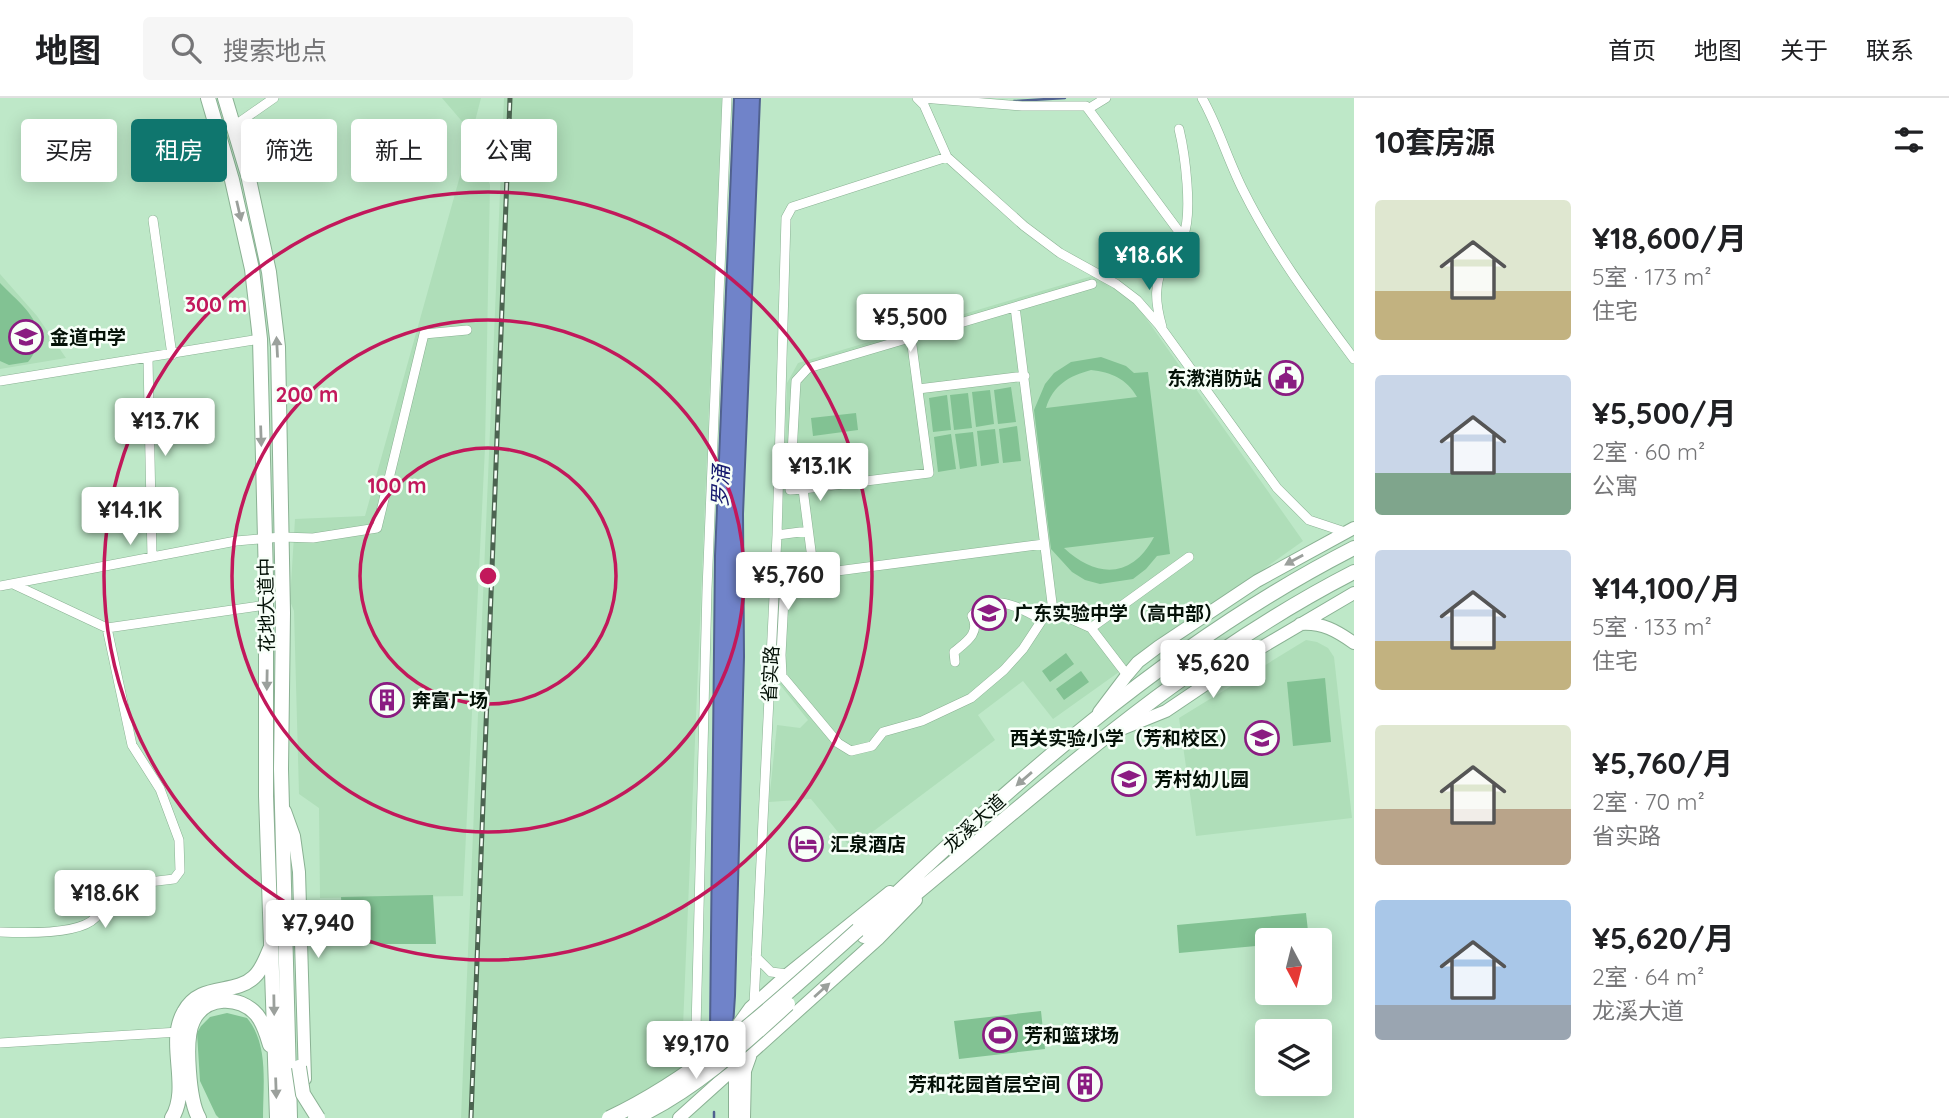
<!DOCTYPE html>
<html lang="zh">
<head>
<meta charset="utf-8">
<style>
  body { margin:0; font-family:Quicksand,"Noto Sans SC",sans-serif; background:#f6f6f6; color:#202124; height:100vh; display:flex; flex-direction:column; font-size:26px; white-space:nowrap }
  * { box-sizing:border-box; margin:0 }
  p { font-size:23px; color:#757577 }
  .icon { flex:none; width:38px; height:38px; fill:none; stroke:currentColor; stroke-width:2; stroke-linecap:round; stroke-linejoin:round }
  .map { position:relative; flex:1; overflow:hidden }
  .sheet { display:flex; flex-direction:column; background:#fff; width:595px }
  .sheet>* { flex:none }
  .guide { position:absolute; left:21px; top:21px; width:665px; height:63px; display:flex; gap:14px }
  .needle { width:46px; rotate:173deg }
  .controls { position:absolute; left:1255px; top:830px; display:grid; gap:14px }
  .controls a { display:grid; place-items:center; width:77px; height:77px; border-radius:7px; background:#fff; box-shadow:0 4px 18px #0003; font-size:35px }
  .price { position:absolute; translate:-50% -60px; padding:0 16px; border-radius:7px; background:#fff; color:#222; font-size:23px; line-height:46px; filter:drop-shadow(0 2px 4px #0008) }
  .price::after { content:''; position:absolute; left:50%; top:42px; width:21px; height:16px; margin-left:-10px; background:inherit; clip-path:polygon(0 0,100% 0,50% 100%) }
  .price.current { background:#0f766e; color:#fff }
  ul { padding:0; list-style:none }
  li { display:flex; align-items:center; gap:21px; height:175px; padding:0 21px }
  li span { display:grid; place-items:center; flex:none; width:196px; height:140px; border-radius:7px; color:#555 }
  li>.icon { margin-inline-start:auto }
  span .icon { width:84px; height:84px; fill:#fffc; stroke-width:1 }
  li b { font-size:30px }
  h2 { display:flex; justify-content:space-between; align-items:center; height:84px; padding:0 21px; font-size:30px }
  .tag { padding:0 24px; border-radius:7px; background:#fff; box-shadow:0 4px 18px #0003; font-size:24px; line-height:63px }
  .tag.current { background:#0f766e; color:#fff }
  header { display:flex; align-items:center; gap:42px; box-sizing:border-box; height:98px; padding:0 35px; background:#fff; border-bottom:2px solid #e0e0e0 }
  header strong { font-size:33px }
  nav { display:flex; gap:38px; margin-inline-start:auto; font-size:24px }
  .search { width:490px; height:63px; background:#f6f6f6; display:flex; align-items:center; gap:18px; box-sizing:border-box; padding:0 24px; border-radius:7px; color:#757577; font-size:26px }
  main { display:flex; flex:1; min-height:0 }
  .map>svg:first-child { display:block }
  .built { fill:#afdeb9 }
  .green { fill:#82c293; fill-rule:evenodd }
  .water { fill:#7083c9; stroke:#50618f; stroke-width:2 }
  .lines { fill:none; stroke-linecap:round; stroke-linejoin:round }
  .stream { stroke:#50618f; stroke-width:2.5 }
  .street-casing { stroke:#8ab193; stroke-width:10 }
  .secondary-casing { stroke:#8ab193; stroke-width:14 }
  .primary-casing { stroke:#8ab193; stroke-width:16 }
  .street { stroke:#fff; stroke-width:9 }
  .secondary { stroke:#fff; stroke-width:12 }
  .primary { stroke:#fff; stroke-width:14 }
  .rail-casing { stroke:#4c6451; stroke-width:5 }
  .rail { stroke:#f7fff8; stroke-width:2.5; stroke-dasharray:8; stroke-linecap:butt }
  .primary-bridge-casing { stroke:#8ab193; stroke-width:16; stroke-linecap:butt }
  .primary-bridge { stroke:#fff; stroke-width:14 }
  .oneway { fill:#9ba09c }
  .ring { fill:none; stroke:#c2185b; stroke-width:3.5 }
  .labels { text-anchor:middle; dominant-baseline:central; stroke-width:5; stroke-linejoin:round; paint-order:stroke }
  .poi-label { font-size:19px; font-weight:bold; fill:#041107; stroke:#f7fff8; text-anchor:start }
  .street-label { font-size:19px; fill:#041107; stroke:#f7fff8 }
  .water-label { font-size:21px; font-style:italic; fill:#181c6f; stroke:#f7fff8 }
  .centre { fill:#c2185b; stroke:#f7fff8; stroke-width:3.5 }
  .ring-label { font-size:21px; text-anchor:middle; font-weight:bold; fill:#c2185b; stroke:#f7fff8; stroke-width:5; stroke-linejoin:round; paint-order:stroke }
</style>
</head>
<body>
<header>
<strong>地图</strong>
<div class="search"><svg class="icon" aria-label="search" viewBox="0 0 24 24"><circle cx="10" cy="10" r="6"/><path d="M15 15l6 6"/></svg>搜索地点</div>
<nav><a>首页</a><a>地图</a><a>关于</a><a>联系</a></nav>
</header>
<main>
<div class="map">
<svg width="1354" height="1020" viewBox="0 0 1354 1020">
  <rect width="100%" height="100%" fill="#bee8c8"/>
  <!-- built -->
  <path class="built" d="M442,0H481L472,35L490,87L485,350L463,798L320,800L319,710L299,696L294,513L290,503L295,421L365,418L472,35Z
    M504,0H722L681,976L613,1015L600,1020H461Z
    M0,176L37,218L66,260L0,271Z
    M1099,176L1136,206L1303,443L1053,621L1023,583L978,617L995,642L851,750L811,701L769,704L777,627L800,630L808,622L774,579L782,436L787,285L798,265Z
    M1306,542L1317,544L1328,550L1334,559L1352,720L1196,738L1179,620Z"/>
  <!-- green -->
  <path class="green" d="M0,185C23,209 55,230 28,264L9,267L0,263Z
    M1101,259L1126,268L1134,275L1148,274L1170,456L1157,458L1146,471L1133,481L1100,486L1085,482L1072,474L1051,451L1034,312L1045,286L1054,275L1071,264ZM1091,272C1111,274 1127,281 1137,299L1046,310C1053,287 1069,278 1091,272ZM1154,439C1132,481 1096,480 1064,450Z
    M1011,289L1016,324L998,326L994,292Z
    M990,292L994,326L976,329L972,294Z
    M968,295L972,330L954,332L950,297Z
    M947,297L951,332L933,334L929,300Z
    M856,315L858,332L813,338L811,320Z
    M1017,328L1021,363L1003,365L999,331Z
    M995,331L999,365L981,368L977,333Z
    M973,334L977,368L960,371L955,336Z
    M951,336L956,371L938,374L934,339Z
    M1066,555L1074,566L1050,584L1042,573Z
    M1081,573L1089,584L1064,602L1056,591Z
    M1325,580L1331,644L1293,648L1287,584Z
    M433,797L436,846H344L341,799Z
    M1306,815L1309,842H1267V847L1179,855L1177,827Z
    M1041,913L1045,951L959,961L954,923Z
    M227,915L247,920C269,946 263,987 263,1020H219L216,1017L200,983L197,935L201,928L210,919Z"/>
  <!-- water -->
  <path class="water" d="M734,0H760L743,416L744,559L735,898L733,928L718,940L710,935L715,458Z"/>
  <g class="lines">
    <!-- stream -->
    <path class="stream" d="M1014,3L1065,0
      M714,1020V1014"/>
    <!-- street casing -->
    <g class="street-casing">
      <path id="street" d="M917,0L924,7L947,59L1024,128L1060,155L1116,186L1137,202L1159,227L1277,390L1309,422L1345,434
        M922,0L1022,8H1086L1183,139
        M1202,0C1219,30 1228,63 1244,94C1274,154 1314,207 1354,261
        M1088,11L1106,0
        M234,28L274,0
        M153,122L172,257
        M1015,209L1053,513L1091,530L1127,577
        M1162,229C1155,204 1153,184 1167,161C1172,154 1180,147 1183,139C1193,116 1185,56 1179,31
        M911,240L929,375L803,391L814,476L1044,446
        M148,261L152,459
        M0,283L260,241
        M918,291L1025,278
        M803,391L790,392L796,283L808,270L1092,186
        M777,437L808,433
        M814,476L785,481L781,557L782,578L838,645L851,653L872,648L883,634L922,623L971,600L1004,572L1023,551L1042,522L1053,513
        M13,486L107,530L266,507
        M0,488L236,443L281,439L313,440L377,430L424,236L467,232
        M1091,530L1189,459
        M955,564L954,554C966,544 981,535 972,518C991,492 1021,510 1042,522
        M0,834C22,835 79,837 95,820C104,811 107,798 115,788L174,781L180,773L179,742L160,691L132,647L107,530
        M756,859L771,874L788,876
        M754,906L777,437L786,120L792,109L947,59
        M0,945L179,934
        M695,971L707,491L727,0"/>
    </g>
    <!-- secondary casing -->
    <g class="secondary-casing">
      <path id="secondary" d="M1300,526C1322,524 1337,533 1354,545
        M1099,614L1127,577L1138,564L1158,549L1257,483L1354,430
        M1119,632L1166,613L1252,555L1354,495
        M285,713L294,738L299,774L305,981
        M734,946L735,931L750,910L788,876L890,794
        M735,968V1020
        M679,1020L878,841L916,802
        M744,1020L745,973L750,959"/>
    </g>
    <!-- primary casing -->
    <g class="primary-casing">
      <path id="primary" d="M208,0L232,82L252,171L260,241L266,481V698L277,1020
        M225,0L248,77L269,174L278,249L283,515L281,671L290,1020
        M858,832C1010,688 1166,546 1354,450
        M864,838C1023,710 1172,567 1354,474
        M172,1020C191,989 166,945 184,914C200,884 234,898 254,879C262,872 266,860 270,851
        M199,1020C189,1003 184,941 193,923C205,897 240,897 257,917C264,926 267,937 270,947"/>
    </g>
    <!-- street -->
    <use href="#street" class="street"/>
    <!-- secondary -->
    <use href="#secondary" class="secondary"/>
    <!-- primary -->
    <use href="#primary" class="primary"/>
    <!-- rail casing -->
    <g class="rail-casing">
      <path id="rail" d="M471,1020L510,0"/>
    </g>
    <!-- rail -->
    <use href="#rail" class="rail"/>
    <!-- primary-bridge casing -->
    <g class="primary-bridge-casing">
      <path id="primary-bridge" d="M299,969L303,996L318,1020
        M609,1020C704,975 780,901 858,832
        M635,1020C693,993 741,949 788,906"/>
    </g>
    <!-- primary-bridge -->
    <use href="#primary-bridge" class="primary-bridge"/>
  </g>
  <!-- one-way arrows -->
  <defs><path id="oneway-solid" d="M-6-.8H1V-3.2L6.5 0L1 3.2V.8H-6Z" transform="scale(1.75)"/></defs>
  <g class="oneway">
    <use href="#oneway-solid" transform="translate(239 113) rotate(77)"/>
    <use href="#oneway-solid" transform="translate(277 249) rotate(-93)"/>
    <use href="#oneway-solid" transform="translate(261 338) rotate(88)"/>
    <use href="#oneway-solid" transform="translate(1294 462) rotate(151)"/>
    <use href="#oneway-solid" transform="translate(267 582) rotate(91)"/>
    <use href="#oneway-solid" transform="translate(1024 681) rotate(139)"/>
    <use href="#oneway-solid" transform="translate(822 892) rotate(-42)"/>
    <use href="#oneway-solid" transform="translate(274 907) rotate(89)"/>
    <use href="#oneway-solid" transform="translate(276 990) rotate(88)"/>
  </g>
  <!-- distance rings -->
  <g class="ring">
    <circle cx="488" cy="478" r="128"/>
    <circle cx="488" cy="478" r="256"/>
    <circle cx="488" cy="478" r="384"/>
  </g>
  <!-- icons -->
  <defs>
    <g id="school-ring" transform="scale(1.75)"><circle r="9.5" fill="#f7fff8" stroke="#8a1c81" stroke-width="1.5"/><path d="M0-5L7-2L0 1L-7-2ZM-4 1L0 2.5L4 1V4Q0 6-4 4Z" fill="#8a1c81"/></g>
    <g id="civic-ring" transform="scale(1.75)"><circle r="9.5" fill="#f7fff8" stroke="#8a1c81" stroke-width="1.5"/><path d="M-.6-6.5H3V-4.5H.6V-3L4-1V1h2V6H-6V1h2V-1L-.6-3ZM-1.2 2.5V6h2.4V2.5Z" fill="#8a1c81"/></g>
    <g id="building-ring" transform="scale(1.75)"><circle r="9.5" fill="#f7fff8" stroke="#8a1c81" stroke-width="1.5"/><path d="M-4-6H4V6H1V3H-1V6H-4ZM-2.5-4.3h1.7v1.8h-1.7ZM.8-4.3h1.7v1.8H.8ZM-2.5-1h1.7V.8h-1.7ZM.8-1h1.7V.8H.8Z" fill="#8a1c81"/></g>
    <g id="hotel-ring" transform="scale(1.75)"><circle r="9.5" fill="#f7fff8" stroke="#8a1c81" stroke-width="1.5"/><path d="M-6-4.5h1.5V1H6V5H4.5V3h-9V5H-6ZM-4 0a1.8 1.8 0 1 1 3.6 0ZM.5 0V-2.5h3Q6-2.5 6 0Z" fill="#8a1c81"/></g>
    <g id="stadium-ring" transform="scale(1.75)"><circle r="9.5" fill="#f7fff8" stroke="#8a1c81" stroke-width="1.5"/><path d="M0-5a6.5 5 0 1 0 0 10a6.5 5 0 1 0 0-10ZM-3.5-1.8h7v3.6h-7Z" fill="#8a1c81"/></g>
  </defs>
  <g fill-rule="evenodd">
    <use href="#school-ring" x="26" y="239"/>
    <use href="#civic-ring" x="1286" y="280"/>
    <use href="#school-ring" x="989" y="515"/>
    <use href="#building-ring" x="387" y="602"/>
    <use href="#school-ring" x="1262" y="640"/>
    <use href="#school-ring" x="1129" y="681"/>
    <use href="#hotel-ring" x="806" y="746"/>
    <use href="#stadium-ring" x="1000" y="937"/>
    <use href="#building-ring" x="1085" y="986"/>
  </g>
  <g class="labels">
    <!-- poi labels -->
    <g class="poi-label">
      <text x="50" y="239">金道中学</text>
      <text x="1262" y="280" text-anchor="end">东漖消防站</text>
      <text x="1014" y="515">广东实验中学（高中部）</text>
      <text x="412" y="602">奔富广场</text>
      <text x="1238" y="640" text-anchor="end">西关实验小学（芳和校区）</text>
      <text x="1154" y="681">芳村幼儿园</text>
      <text x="830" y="746">汇泉酒店</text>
      <text x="1024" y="937">芳和篮球场</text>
      <text x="1060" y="986" text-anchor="end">芳和花园首层空间</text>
    </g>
    <!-- street labels -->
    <g class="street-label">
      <text transform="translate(266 507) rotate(-91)">花地大道中</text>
      <text transform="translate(770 576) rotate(-87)">省实路</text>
      <text transform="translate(974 725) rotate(-42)">龙溪大道</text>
    </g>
    <!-- water labels -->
    <g class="water-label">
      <text transform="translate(720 388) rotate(-88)">罗涌</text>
    </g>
  </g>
  <circle cx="488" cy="478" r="10" class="centre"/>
  <g class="ring-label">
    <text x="216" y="214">300 m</text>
    <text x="307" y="304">200 m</text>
    <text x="397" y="395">100 m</text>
  </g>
</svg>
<div class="controls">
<a><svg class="needle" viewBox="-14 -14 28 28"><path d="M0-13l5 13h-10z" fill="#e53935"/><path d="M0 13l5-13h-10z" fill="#757577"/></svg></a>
<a><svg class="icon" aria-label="layers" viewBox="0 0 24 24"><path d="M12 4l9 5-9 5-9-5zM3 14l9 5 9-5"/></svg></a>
</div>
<b class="price current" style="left:1149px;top:194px">¥18.6K</b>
<b class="price" style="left:910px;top:256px">¥5,500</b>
<b class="price" style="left:165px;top:360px">¥13.7K</b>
<b class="price" style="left:820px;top:405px">¥13.1K</b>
<b class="price" style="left:130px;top:449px">¥14.1K</b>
<b class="price" style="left:788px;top:514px">¥5,760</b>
<b class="price" style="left:1213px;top:602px">¥5,620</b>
<b class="price" style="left:105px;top:832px">¥18.6K</b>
<b class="price" style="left:318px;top:862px">¥7,940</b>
<b class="price" style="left:696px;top:983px">¥9,170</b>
<div class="guide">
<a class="tag">买房</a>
<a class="tag current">租房</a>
<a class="tag">筛选</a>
<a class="tag">新上</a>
<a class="tag">公寓</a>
</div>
</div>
<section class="sheet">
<h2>10套房源<svg class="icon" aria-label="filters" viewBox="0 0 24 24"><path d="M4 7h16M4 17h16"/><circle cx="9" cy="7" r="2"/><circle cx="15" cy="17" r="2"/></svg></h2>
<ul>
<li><span style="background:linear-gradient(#dfe7d0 65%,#c2b280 0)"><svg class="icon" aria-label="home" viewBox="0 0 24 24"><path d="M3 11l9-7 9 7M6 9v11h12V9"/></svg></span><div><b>¥18,600/月</b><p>5室 · 173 m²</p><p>住宅</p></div></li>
<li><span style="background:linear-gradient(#c9d6e8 70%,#7fa58c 0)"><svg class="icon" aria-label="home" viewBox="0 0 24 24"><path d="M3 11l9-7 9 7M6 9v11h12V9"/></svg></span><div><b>¥5,500/月</b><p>2室 · 60 m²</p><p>公寓</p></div></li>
<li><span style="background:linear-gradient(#c9d6e8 65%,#c2b280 0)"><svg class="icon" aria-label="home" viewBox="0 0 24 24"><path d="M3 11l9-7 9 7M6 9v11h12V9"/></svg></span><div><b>¥14,100/月</b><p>5室 · 133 m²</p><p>住宅</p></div></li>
<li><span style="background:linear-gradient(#dfe7d0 60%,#b9a48a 0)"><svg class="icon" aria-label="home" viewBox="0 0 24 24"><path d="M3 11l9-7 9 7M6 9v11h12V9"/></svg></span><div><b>¥5,760/月</b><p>2室 · 70 m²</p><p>省实路</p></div></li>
<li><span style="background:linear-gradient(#a9c7e8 75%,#9aa5b1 0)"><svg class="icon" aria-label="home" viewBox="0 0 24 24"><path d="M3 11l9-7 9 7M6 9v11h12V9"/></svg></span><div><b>¥5,620/月</b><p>2室 · 64 m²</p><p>龙溪大道</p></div></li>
</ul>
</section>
</main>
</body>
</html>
